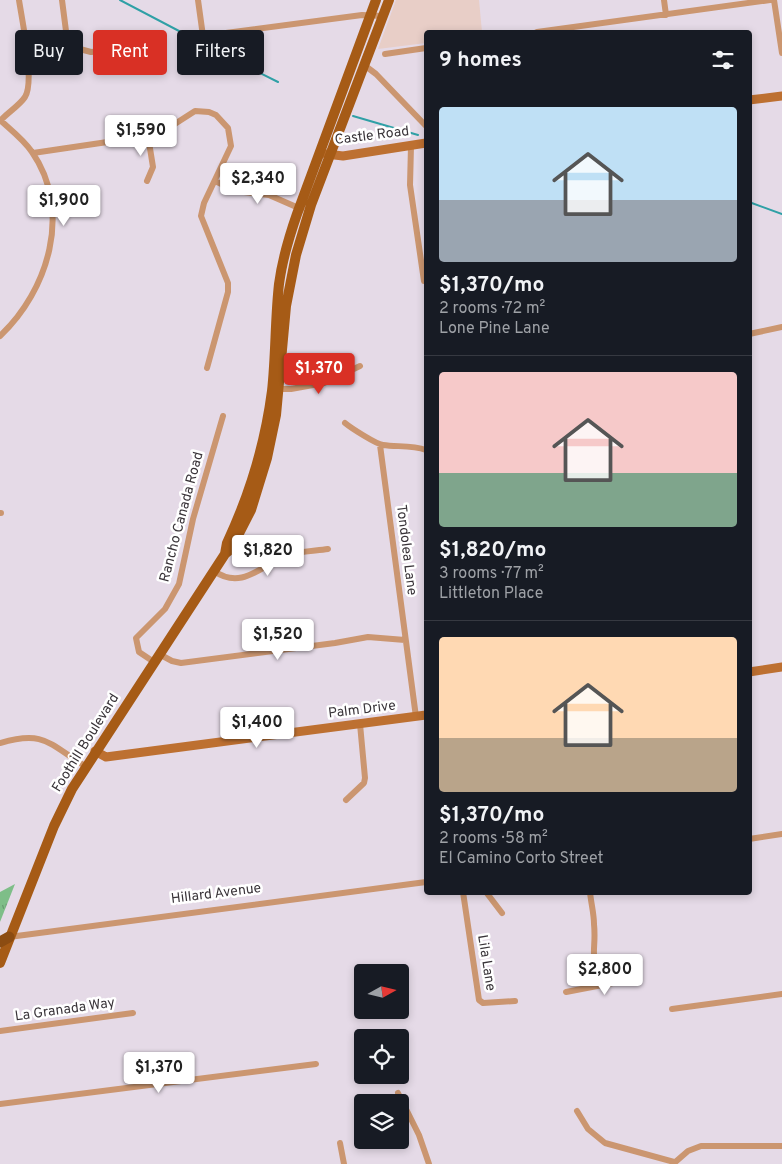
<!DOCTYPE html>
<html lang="en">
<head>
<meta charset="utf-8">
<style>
  body { margin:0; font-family:Overpass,sans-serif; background:#242831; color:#f1f3f6; height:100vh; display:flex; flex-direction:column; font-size:19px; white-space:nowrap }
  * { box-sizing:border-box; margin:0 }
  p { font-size:16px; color:#9ea1a6 }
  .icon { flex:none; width:28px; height:28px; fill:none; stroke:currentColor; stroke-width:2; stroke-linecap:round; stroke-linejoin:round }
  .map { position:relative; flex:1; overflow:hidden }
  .sheet { position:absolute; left:424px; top:30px; width:328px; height:865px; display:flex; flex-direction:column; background:#171b24; border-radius:5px; box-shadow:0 2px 8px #0003 }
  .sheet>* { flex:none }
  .guide { position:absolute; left:15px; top:30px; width:334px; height:45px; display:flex; gap:10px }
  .needle { width:32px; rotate:82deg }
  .fabs { position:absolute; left:354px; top:964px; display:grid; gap:10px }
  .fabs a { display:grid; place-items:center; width:55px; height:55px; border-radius:5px; background:#171b24; box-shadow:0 2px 8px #0003; font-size:25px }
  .price { position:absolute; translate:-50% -42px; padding:0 11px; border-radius:5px; background:#fff; color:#222; font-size:16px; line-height:32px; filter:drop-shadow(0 1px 2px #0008) }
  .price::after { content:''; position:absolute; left:50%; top:30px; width:15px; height:11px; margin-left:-8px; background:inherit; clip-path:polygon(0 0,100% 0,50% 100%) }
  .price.on { background:#d93025; color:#fff }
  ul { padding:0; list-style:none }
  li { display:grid; align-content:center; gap:10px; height:265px; padding:0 15px }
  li+li { border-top:1px solid #363941 }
  li span { display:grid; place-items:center; height:155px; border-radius:5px; color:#555 }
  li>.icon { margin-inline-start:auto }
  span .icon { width:90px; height:90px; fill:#fffc; stroke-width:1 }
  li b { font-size:21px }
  h2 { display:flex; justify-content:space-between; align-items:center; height:60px; padding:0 15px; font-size:21px }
  .chip { padding:0 18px; border-radius:5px; background:#171b24; box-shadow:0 2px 8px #0003; font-size:18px; line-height:45px }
  .chip.on { background:#d93025; color:#fff }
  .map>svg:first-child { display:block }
  .commercial { fill:#e8cec7 }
  .grass { fill:url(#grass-tufts) }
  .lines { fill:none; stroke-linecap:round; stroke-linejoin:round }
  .stream { stroke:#2fa0a6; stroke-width:2 }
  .street { stroke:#cb9670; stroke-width:6 }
  .secondary { stroke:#bd7031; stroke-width:9 }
  .primary { stroke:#a65b16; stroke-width:10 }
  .highway { stroke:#8c4c12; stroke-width:11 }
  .labels { text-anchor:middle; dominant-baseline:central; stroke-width:5; stroke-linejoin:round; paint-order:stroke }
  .street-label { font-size:14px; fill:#393439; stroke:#fff }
</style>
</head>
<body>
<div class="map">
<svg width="782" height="1164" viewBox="0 0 782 1164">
  <defs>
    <pattern id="grass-tufts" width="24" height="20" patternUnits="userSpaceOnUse" patternTransform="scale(1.25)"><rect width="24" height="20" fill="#7ebe88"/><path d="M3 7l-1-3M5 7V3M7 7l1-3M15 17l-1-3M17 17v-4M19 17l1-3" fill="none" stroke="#689b70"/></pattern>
  </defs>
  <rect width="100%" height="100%" fill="#e5dae7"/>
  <!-- commercial -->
  <path class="commercial" d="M396,0H479L482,32H426V43L378,49Z"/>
  <!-- grass -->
  <path class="grass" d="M15,884L0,922V892Z"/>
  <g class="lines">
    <!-- stream -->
    <path class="stream" d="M120,0L200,42
      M210,48L278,82
      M353,116L418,135
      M749,202L782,214"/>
    <!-- street -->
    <path class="street" d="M62,0L66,31L76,48L91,52L128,49
      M198,0L207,65
      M664,0L666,15
      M774,0L782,53
      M537,32L770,0
      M203,36L362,15L383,16
      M385,54L426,48
      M364,65L376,74L426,126
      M0,120C11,130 24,140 32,152C73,211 48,291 0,336
      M0,121C7,113 19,106 25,97C35,81 22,20 19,0
      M411,146L410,185L424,281
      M33,153L148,136L167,129L195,111L209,112L216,115L228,128L231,146L204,203L201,216L228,283V292L207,368
      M147,181L153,167L148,136
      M215,181L236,191L269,195L301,209
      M749,334L782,327
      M275,389H291L324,383L360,366
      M345,423C351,428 376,444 383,445C397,447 412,445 426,450
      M380,445L416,717
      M0,513H1
      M214,571C241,590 260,567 285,556C298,551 314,551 328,549
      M159,654L172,661L181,663L335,643L368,637L405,640
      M154,662L139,652L136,638L165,609L179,584L193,519L223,416
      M0,743C45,730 49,744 85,766
      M346,800L364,783L365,778L360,724
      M749,839L782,834
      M463,892L479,1000L483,1003L515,1001
      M486,892L502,913
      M590,892C591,903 594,914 594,924C597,953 586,959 608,984
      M9,937L426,882
      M566,992L623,981L633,974
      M672,1009L782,994
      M0,1031L133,1013
      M398,1093L419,1135L429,1164
      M0,1104L316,1064
      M577,1111L588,1129L605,1143L674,1162
      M340,1143L344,1164
      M673,1164L688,1151L701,1146H782"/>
    <!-- secondary -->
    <path class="secondary" d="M749,100L782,96
      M326,154L343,156L426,143
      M749,672L782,667
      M95,751L106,757L426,715"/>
    <!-- primary -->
    <path class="primary" d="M225,554L227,543C250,494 265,445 272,391C276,355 275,320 279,284C282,261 289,237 297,214L376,0
      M0,963L54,826L72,789L225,554L231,549L251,510L267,458L276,415L286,306L296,255L311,205L389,0"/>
    <!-- highway -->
    <path class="highway" d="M0,942L9,937"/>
  </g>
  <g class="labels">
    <!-- street labels -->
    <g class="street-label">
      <text transform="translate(372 136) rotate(-7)">Castle Road</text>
      <text transform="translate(182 517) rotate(-75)">Rancho Canada Road</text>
      <text transform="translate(406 550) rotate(83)">Tondolea Lane</text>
      <text transform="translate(362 710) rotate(-7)">Palm Drive</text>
      <text transform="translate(86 743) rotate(-58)">Foothill Boulevard</text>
      <text transform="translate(216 894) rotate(-7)">Hillard Avenue</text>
      <text transform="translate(486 963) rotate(81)">Lila Lane</text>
      <text transform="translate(65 1010) rotate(-8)">La Granada Way</text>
    </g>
  </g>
</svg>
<div class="fabs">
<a><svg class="needle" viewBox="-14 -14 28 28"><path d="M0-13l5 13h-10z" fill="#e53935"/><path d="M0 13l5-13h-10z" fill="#9ea1a6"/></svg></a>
<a><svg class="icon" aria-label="locate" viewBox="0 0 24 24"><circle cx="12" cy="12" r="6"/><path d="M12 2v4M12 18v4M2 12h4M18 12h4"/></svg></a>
<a><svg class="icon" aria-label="layers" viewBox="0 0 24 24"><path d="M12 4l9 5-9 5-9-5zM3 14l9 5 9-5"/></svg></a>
</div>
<b class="price" style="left:141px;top:157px">$1,590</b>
<b class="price" style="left:258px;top:205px">$2,340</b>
<b class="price" style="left:64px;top:227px">$1,900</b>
<b class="price on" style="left:319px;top:395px">$1,370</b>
<b class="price" style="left:268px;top:577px">$1,820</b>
<b class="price" style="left:278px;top:661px">$1,520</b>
<b class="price" style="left:257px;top:749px">$1,400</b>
<b class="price" style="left:605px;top:996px">$2,800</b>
<b class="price" style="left:159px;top:1094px">$1,370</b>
<div class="guide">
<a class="chip">Buy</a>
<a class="chip on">Rent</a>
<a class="chip">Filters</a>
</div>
<section class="sheet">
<h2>9 homes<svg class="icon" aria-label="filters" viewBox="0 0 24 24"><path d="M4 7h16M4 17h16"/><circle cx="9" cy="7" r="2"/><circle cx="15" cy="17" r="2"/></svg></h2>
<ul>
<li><span style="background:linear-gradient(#bfe0f5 60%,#9aa5b1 0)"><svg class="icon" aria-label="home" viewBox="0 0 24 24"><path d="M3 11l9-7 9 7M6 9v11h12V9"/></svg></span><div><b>$1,370/mo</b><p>2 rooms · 72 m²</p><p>Lone Pine Lane</p></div></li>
<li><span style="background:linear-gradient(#f6c9c9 65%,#7fa58c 0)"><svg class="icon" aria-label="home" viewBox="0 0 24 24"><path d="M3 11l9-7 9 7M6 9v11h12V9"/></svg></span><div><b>$1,820/mo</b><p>3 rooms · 77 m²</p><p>Littleton Place</p></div></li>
<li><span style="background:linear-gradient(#ffd9b3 65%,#b9a48a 0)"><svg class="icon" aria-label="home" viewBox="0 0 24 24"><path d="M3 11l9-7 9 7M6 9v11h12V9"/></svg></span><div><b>$1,370/mo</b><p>2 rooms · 58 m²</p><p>El Camino Corto Street</p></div></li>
</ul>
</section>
</div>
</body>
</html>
